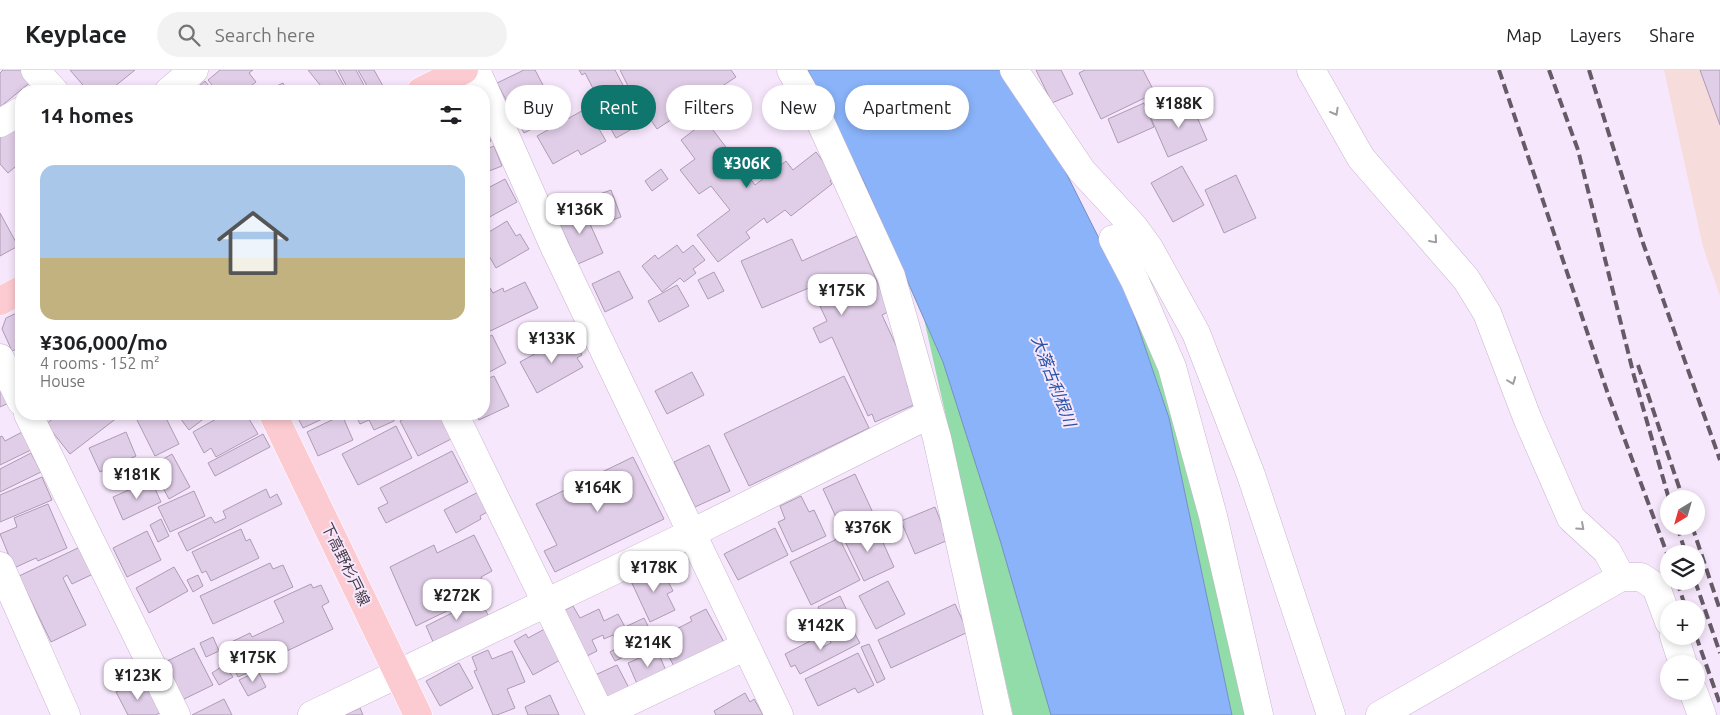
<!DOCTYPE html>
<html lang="en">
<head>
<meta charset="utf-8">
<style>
  body { margin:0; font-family:Ubuntu,"Noto Sans JP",sans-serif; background:#f2f2f2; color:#202124; height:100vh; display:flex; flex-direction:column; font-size:19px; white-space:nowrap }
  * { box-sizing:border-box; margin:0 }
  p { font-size:16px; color:#757577 }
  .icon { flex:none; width:28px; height:28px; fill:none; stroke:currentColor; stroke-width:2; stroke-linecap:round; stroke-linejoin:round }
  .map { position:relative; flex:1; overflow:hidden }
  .panel { position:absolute; left:15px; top:15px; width:475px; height:335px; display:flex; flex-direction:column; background:#fff; border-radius:20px; box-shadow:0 2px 8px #0003 }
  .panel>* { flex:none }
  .banner { position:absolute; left:505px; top:15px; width:475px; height:45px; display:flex; gap:10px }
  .needle { width:32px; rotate:217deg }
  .tools { position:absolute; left:1660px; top:420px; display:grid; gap:10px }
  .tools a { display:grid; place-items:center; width:45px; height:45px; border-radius:50%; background:#fff; box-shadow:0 2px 8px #0003; font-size:25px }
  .price { position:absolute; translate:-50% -42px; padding:0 11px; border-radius:10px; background:#fff; color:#222; font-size:16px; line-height:32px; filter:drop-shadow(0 1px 2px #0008) }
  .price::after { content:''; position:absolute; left:50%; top:30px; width:15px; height:11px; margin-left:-8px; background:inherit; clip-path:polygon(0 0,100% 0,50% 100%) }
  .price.current { background:#0f766e; color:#fff }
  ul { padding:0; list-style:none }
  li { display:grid; align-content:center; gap:10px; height:265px; padding:0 25px }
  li+li { border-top:1px solid #e0e0e0 }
  li span { display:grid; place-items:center; height:155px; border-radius:15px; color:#555 }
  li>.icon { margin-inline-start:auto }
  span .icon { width:90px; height:90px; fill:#fffc; stroke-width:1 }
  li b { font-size:21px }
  h2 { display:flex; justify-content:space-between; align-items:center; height:60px; padding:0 25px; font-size:21px }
  .pill { padding:0 18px; border-radius:22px; background:#fff; box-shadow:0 2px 8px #0003; font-size:18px; line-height:45px }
  .pill.current { background:#0f766e; color:#fff }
  header { display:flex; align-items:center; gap:30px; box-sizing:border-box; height:70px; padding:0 25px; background:#fff; border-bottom:1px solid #e0e0e0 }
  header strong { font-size:24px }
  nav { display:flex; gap:28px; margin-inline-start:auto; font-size:18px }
  .search { width:350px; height:45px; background:#f2f2f2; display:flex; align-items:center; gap:12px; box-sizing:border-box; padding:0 18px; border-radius:28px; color:#757577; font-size:19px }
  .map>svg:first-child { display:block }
  .commercial { fill:#f7dcdc }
  .green { fill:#91dca9 }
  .water { fill:#8ab3f9; stroke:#748fc3 }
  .building { fill:#e0cde7; stroke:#ad9bb3 }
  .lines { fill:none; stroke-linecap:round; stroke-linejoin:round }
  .minor-casing { stroke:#c7b4cd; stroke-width:29 }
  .major-casing { stroke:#fff; stroke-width:29 }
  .minor { stroke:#fff; stroke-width:28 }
  .major { stroke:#fccbd1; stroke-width:28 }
  .rail { stroke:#645b67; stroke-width:4; stroke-dasharray:10 5; stroke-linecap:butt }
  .oneway { stroke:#a09ca2 }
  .labels { text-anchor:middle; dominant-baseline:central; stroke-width:4; stroke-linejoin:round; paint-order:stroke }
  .street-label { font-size:15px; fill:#423a44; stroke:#f7e7fc }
  .water-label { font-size:16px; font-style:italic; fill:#2653a5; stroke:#f7e7fc }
</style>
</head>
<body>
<header>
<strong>Keyplace</strong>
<div class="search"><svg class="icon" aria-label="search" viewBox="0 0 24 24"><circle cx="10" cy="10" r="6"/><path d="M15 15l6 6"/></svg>Search here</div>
<nav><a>Map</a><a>Layers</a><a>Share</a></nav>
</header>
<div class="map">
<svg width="1720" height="645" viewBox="0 0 1720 645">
  <rect width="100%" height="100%" fill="#f7e7fc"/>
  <!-- commercial -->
  <path class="commercial" d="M1664,0H1720V226L1703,177Z"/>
  <!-- green -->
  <path class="green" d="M1127,224L1177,340L1247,645H1232L1169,348Z
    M924,249L943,292L1000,470L1051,645H1013Z"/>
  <!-- water -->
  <path class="water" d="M808,0H1000L1042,55L1127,224L1169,348L1232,645H1051L1000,470L943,292L863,110Z"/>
  <!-- building -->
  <path class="building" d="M3,0H22L32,11L0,37V3Z
    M70,0H135L109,21H88Z
    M220,0H253L249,3L256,12L244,21H217L208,10Z
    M308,0H335L347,21H325Z
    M338,0H356L367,21H349Z
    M358,0H374L383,16L370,21Z
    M524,0H535L559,45L524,63L497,13Z
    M579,0H615L623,15L598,28L585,3L582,5Z
    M620,0H731L736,7L657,59L638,31L636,32Z
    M1036,0H1061L1073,24L1052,33Z
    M1085,0H1143L1155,23L1101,49L1079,3Z
    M1700,0H1720V55Z
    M205,11L213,21H193Z
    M283,13L287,21H266Z
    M623,18L643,53L616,68L607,52L602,55L591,36Z
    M1190,31L1207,70L1168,87L1151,48Z
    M1144,33L1154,57L1118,73L1108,49Z
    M587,38L606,71L581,85L578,80L553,94L537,66Z
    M706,51L755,115L786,91L793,100L816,82L835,107L830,111L832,114L791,146L785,140L767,153L764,148L746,162L750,168L718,192L697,165L730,140L711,116L699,124L680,100L695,89L681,70Z
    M21,52V92L8,103L0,94V66Z
    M484,55L491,71L484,75Z
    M494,76L502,96L484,103V80Z
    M1182,96L1204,135L1173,152L1151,113Z
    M661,99L668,109L652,121L645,111Z
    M1236,105L1256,148L1224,163L1205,120Z
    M505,109L517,132L484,150V120Z
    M611,120L621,147L607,152L597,125Z
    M582,136L603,183L578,194L557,148Z
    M0,143L18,176L0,186Z
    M507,151L516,166L520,164L529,179L496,198L484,177V165Z
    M857,166L890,241L882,245L913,312L907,315L916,334L875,352L872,344L868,346L832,267L820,273L813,258L827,251L811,217L762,238L741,191L792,169L802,191Z
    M677,175L683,183L693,175L705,190L693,199L696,203L684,212L680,208L662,222L642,196L655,185L658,189Z
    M619,201L633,228L605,242L592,214Z
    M714,202L724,221L708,229L698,210Z
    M525,212L538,238L484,264V221L490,218L493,223L503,218L504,222Z
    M677,215L689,236L659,252L648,231Z
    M21,241V277L12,281L2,259L6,248Z
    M492,265L506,293L484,305V269Z
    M562,269L565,274L573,269L582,285L577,288L583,297L537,323L520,292Z
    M692,302L704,325L667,344L655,321Z
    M494,306L509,336L479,350L476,344H484V310Z
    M844,306L869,358L749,416L724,364Z
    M0,310L11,332L0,337Z
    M59,344H122L70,384L46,354Z
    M134,344H164L179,374L155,386Z
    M177,344H210L189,360Z
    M225,344H246L258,364L216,387L211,378L204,383L193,362Z
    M296,344H333L303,358Z
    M355,344H396L394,351L374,360L369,350L360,354Z
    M413,344L416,349L427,344H448L459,365L418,386L400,351Z
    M342,345L353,370L318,386L307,362Z
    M396,356L412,388L358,415L342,384Z
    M24,361L33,379L0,395V367L2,366L5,371Z
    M126,362L136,386L100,402L89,378Z
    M263,364L270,377L215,406L208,393Z
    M709,375L730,421L695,437L674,392Z
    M452,381L468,412L386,453L378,438L388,433L380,418Z
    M31,383L41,402L0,422V399Z
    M172,384L190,417L169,429L151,396Z
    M633,387L664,449L555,502L544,481L557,475L536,434Z
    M855,404L874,445L842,460L823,419Z
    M42,407L52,430L0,452V425Z
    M151,410L161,432L123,450L113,427Z
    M266,419L270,428L277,424L282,434L187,481L178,463L211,447L215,453L226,448L223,441Z
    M194,421L205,446L170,462L158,437Z
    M480,421L491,440L480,446L481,449L456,463L444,440Z
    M801,426L809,442L814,440L826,466L792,482L778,452L785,449L780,436Z
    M48,434L67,478L38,491L36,488L14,498L0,464L17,457L14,448Z
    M935,437L945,462L943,463L946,471L915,484L901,451Z
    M161,449L169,466L158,472L150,455Z
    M867,454L875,471L881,468L894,497L864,511L842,465Z
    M775,458L788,485L738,510L724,484Z
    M241,459L246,471L250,469L259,488L211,511L206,501L202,503L192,482Z
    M147,461L161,490L127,507L113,478Z
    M474,465L492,501L481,507L488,521L416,556L390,497L434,475L437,483Z
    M839,468L860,510L811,535L790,492Z
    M80,477L93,504L72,514L67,505L63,508L86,555L51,572L19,506Z
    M270,493L273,499L283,495L293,517L213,554L200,526Z
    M660,495L673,521L667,524L675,540L650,552L630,509Z
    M174,497L188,521L149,543L136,518Z
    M198,505L203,516L193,522L187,510Z
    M888,511L905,544L876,559L859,526Z
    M311,514L313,518L321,515L329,532L322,536L333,559L266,591L268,594L238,607L223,576L250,563L252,567L284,552L274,531Z
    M840,526L849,545L827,555L818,537Z
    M480,529L489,547L434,574L426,556Z
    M955,534L968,562L891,598L878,570Z
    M573,536L580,548L599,539L604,551L618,544L625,557L644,548L656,572L615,591L610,582L619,577L613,565L604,569L603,565L592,570L597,581L585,587L559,543Z
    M706,539L725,574L676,600L659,568L692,551L690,547Z
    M552,555L562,589L533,605L514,571L526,564L528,568Z
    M851,557L860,573L800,604L795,595L791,597L785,584L818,567L823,577L831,573L829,568Z
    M213,567L219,581L206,587L200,573Z
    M869,574L885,609L877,613L861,577Z
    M194,578L213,615L180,631L161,594Z
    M488,580L492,589L512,581L525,612L507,619L515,638L497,645H493L474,601L477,600L472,587Z
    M657,580L667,603L638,616L628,593Z
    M858,583L874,615L858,623L855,618L818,636L805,609Z
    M459,593L473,618L440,636L426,611Z
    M224,595L233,607L219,615L212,603Z
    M617,595L630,620L606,632L593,606Z
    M258,601L266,617L248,626L239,610Z
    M134,613L137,619L147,614L161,642L156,645H128L116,622Z
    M745,623L750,632L754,629L763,645H716L714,641Z
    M550,625L559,645H528L525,637Z
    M224,629L232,645H192Z
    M360,638L363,645H344Z"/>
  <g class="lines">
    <!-- minor casing -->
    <g class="minor-casing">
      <path id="minor" d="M35,0L54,21
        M476,0L555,178L779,645
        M791,0L819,49L891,206L937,368L998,645
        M1014,0L1082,101L1133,156L1149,178L1196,263L1251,405L1331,645
        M1311,0L1361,88L1466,209L1487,243L1528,350L1571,448L1607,481L1621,507
        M169,21L194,0
        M0,53L21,41
        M1113,169L1135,211L1172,297L1213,446L1259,645
        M0,288L21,331
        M28,344L176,645
        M454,344L601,645
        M0,496L66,645
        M1674,566L1683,594
        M1693,621L1702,645
        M312,645L692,463L930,344
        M601,645L746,576
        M1380,645L1621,507H1641L1656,517L1669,552"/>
    </g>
    <!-- major casing -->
    <g class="major-casing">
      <path id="major" d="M421,21L464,0
        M0,231L21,220
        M273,344L418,645"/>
    </g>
    <!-- minor -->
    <use href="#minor" class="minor"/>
    <!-- major -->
    <use href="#major" class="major"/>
    <!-- rail -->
    <path class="rail" d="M1499,0L1609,327L1669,489
      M1549,0L1578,80L1634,306L1669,429
      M1589,0L1643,173L1720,390
      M1638,295L1683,429
      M1677,456L1686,484
      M1692,456L1720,540
      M1677,511L1686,539
      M1695,511L1720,583
      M1696,566L1720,634"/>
  </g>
  <!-- one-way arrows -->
  <defs><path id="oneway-chevron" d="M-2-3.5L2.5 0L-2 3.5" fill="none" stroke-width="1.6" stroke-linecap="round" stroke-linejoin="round" transform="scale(1.25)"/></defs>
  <g class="oneway">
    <use href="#oneway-chevron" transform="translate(1335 42) rotate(61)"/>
    <use href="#oneway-chevron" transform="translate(1434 170) rotate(49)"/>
    <use href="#oneway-chevron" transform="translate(1512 311) rotate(69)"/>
    <use href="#oneway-chevron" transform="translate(1581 457) rotate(42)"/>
  </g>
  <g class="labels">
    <!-- street labels -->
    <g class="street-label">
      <text transform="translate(346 494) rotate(64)">下高野杉戸線</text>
    </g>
    <!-- water labels -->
    <g class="water-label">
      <text transform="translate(1054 311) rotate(69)">大落古利根川</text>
    </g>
  </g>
</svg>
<div class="tools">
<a><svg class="needle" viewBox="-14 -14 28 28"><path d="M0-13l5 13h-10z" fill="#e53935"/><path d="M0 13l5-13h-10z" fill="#757577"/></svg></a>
<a><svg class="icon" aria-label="layers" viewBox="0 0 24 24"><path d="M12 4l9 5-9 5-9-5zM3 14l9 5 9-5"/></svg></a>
<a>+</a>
<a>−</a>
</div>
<b class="price" style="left:1179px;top:59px">¥188K</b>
<b class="price current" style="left:747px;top:119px">¥306K</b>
<b class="price" style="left:580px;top:165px">¥136K</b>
<b class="price" style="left:842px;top:246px">¥175K</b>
<b class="price" style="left:552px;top:294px">¥133K</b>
<b class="price" style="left:137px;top:430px">¥181K</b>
<b class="price" style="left:598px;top:443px">¥164K</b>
<b class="price" style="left:868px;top:483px">¥376K</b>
<b class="price" style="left:654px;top:523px">¥178K</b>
<b class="price" style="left:457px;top:551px">¥272K</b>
<b class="price" style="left:821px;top:581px">¥142K</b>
<b class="price" style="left:648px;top:598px">¥214K</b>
<b class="price" style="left:253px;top:613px">¥175K</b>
<b class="price" style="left:138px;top:631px">¥123K</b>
<div class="banner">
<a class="pill">Buy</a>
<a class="pill current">Rent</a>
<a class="pill">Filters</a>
<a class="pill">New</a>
<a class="pill">Apartment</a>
</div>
<section class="panel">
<h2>14 homes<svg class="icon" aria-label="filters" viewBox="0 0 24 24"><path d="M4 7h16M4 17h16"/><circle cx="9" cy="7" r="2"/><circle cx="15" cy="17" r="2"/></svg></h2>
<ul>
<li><span style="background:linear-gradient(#a9c7e8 60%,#c2b280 0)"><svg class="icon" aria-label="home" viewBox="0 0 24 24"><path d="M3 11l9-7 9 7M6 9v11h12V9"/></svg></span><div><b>¥306,000/mo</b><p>4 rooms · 152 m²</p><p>House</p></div></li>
</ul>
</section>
</div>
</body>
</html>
